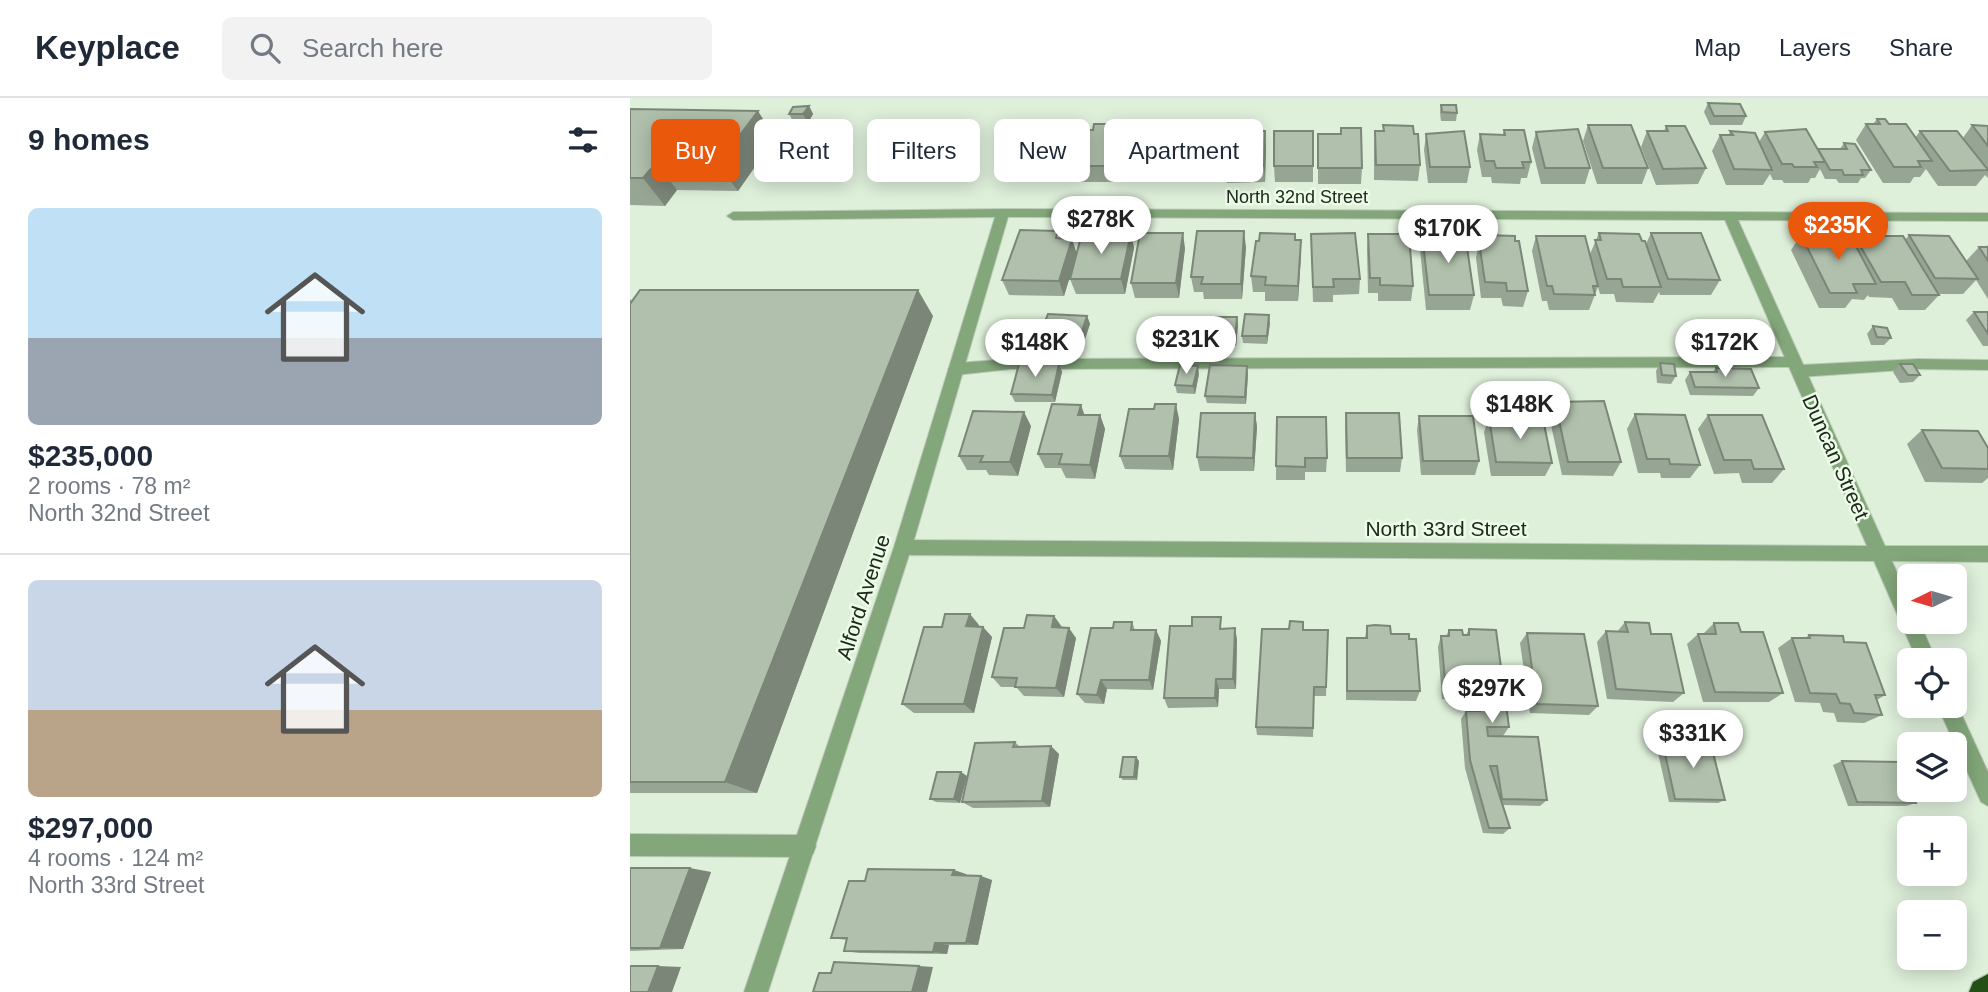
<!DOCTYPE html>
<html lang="en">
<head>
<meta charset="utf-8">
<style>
  body { margin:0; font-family:Arial,sans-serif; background:#f2f2f3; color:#1f2937; height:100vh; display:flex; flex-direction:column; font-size:26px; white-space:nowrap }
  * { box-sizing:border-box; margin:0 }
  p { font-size:23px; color:#747a83 }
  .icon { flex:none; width:38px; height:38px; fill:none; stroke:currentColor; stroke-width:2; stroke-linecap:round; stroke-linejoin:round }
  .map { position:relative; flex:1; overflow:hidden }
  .side { display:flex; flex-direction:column; background:#fff; width:630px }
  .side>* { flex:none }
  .guide { position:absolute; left:21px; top:21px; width:665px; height:63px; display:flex; gap:14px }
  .needle { width:46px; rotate:265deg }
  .controls { position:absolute; left:1267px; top:466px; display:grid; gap:14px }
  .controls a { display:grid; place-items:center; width:70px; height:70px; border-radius:10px; background:#fff; box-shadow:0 4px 18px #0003; font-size:35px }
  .price { position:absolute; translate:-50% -60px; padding:0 16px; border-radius:24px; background:#fff; color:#222; font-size:23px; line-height:46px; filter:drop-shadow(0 2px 4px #0008) }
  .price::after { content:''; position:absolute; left:50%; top:42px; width:21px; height:16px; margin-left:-10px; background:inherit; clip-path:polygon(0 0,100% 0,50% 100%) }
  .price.current { background:#ea580c; color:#fff }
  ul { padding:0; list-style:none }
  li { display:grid; align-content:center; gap:14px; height:371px; padding:0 28px }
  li+li { border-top:2px solid #e0e1e3 }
  li span { display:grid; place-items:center; height:217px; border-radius:10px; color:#555 }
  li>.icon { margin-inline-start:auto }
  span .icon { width:126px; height:126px; fill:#fffc; stroke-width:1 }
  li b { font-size:30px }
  h2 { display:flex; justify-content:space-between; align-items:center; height:84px; padding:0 28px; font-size:30px }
  .chip { padding:0 24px; border-radius:10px; background:#fff; box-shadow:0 4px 18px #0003; font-size:24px; line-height:63px }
  .chip.current { background:#ea580c; color:#fff }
  header { display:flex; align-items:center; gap:42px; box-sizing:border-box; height:98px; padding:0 35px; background:#fff; border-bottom:2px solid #e0e1e3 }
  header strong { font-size:33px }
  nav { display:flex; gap:38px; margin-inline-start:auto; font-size:24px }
  .search { width:490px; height:63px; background:#f2f2f3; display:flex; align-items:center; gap:18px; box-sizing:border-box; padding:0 24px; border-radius:10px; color:#747a83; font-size:26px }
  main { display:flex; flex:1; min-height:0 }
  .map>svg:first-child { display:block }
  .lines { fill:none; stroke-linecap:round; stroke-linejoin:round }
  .lane-casing { stroke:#bccbb9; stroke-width:2 }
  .street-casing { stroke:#bccbb9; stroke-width:2 }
  .highway-casing { stroke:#bccbb9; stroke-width:3 }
  .lane { fill:#83a67a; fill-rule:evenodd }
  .street { fill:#83a67a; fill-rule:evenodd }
  .highway { fill:#245018; fill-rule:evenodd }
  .wall { fill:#97a594 }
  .shaded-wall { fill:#7b8678 }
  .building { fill:#b0c0ac; stroke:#7b8678; stroke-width:2 }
  .labels { text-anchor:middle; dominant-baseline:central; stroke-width:5; stroke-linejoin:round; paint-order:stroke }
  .far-street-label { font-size:18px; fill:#222820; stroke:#ebfce7 }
  .street-label { font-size:21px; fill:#222820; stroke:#ebfce7 }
</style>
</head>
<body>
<header>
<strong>Keyplace</strong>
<div class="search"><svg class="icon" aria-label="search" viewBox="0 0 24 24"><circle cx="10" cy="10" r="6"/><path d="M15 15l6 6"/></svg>Search here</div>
<nav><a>Map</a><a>Layers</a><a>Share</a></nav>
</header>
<main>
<section class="side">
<h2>9 homes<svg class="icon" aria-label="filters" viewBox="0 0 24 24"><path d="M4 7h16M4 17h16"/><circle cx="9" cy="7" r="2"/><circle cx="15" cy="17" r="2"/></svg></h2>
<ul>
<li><span style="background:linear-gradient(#bfe0f5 60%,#9aa5b1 0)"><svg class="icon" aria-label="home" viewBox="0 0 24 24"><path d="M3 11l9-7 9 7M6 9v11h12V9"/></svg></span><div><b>$235,000</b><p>2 rooms · 78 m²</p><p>North 32nd Street</p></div></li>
<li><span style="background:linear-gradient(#c9d6e8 60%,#b9a48a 0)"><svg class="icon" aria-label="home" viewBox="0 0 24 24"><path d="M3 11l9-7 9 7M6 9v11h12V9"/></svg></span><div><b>$297,000</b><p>4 rooms · 124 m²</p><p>North 33rd Street</p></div></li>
</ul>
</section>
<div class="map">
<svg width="1358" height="894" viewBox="0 0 1358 894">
  <rect width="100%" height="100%" fill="#deefda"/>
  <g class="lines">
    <!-- lane casing -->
    <g class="lane-casing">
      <path id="lane" d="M1165,259L1170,260L1171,267L1288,261L1358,262V272L1288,271L1169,279L1164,277L1163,269L381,271L326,277L318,271L326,265L381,261Z
        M0,736L175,737L183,740L186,748L183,756L175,759L0,758Z"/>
    </g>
    <!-- street casing -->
    <g class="street-casing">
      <path id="street" d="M373,111L1358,115V123L1108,122L1255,448H1358V464L1262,463L1279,502V523H1289L1306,562H1287L1244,463L279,457L138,894H114L264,449L365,119L103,122L97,118L103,114ZM378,119L1095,122L1237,448L284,442Z
        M1325,602L1358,674V708L1351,704L1307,607H1325Z"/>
    </g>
    <!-- highway casing -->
    <g class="highway-casing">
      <path id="highway" d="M1358,876V894H1339L1343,884Z"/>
    </g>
    <!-- lane -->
    <use href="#lane" class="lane"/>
    <!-- street -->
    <use href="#street" class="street"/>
    <!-- highway -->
    <use href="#highway" class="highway"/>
  </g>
  <!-- wall -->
  <path class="wall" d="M1078,5L1116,18L1112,27H1080L1074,14Z
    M811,7L827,15L826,23H811L810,15Z
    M179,8L183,16L178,25H164L159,16Z
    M0,11L145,40L108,93L47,92L35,108L0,107Z
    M1247,21L1285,40L1290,33L1333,40L1342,27L1358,28V80L1355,77L1346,88H1308L1296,71L1290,79H1284L1280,85H1253L1226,42L1236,26H1243Z
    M496,26L499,42L489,84H447L444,73L441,84L398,83L392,67L425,34L443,27L450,43L463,32Z
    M753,27L784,36L790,67L788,83L744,82V49L745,33H753Z
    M958,27L1018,70L1012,86H967L953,43Z
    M1036,28L1076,70L1068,86L1026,87L1011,49L1017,33H1034Z
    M589,31L591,47L587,79L579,78L578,84H550L549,79H542L540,63Z
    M874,32L901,64L897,80H891L890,86L862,85L861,79H852L847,52L850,36L873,37Z
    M683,33V84H645L644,68Z
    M1100,33L1129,44L1135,34L1188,52L1210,51L1214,45L1241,72L1235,80H1231L1228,85H1209L1206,81H1195L1190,71L1185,80H1181L1178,85H1154L1152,82H1143L1140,76L1133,87H1096L1082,53L1090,37H1099Z
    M906,34L960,70L955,86H911L902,50Z
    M688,36L732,70L731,86H688Z
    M796,36L840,69L837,85H798L794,52Z
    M636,49L635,84L597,85L595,69Z
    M501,135L504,150L495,196H446L440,181L446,158L434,198L379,197L372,182L431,140L442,141L446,156Z
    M969,135L1012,143L1016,146L1021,135L1090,182L1081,197H1030L1029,194L1023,205L986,204L984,196H970L968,189L959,212H919L917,203H912L902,153L906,138L960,156Z
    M681,136L730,181L729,196L703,197V204H683Z
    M738,136L783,188L781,203H748V195H738L737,152Z
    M792,136L844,197L840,212H796L790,151Z
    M854,137L898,193L893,209L873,208L871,200H851L846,160L849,144H852Z
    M1171,137L1225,148L1228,144H1231L1236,138L1275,142L1279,137L1336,163L1349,149H1356L1358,147V201L1346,182L1333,196H1309V197L1295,212H1269L1262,200L1239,199L1238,197L1234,202L1222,201L1215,210H1189L1161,152Z
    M665,142H671L668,203H635V194H623L621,178Z
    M616,149L612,201H574L573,194H564L561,179Z
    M555,150L549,200H505L501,185Z
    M0,201L2,203L303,218L127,695H0Z
    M1344,214H1358V248H1353L1336,222Z
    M457,218L460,226L452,250L413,247L409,239Z
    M607,219L608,227L606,248L584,247L583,239Z
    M549,222L551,230L548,247L533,246L531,239Z
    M640,225L637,246L613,245L612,238Z
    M1243,228L1261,240L1254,247H1241L1237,236Z
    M1030,265L1046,278L1041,286L1027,285L1026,273Z
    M429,266L432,274L425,304H385L381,296Z
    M1270,266L1290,277L1283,284L1270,285L1263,274Z
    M1086,270L1129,290L1123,298L1060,297L1055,282L1060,274H1083Z
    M569,276L565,296L547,295L545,287Z
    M618,276L616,306L577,305L575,298Z
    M925,304L991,364L983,378L932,377L919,318Z
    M524,311L549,321L543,372L495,371L490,358Z
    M625,315L627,329L624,373H570L567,359Z
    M716,315L772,360L770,374H716L715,329Z
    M1005,316L1070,367L1060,380H1031L1030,375H1008L997,331Z
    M455,317H470L475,331L465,381L436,380L431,370H415L408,356Z
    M1078,317L1154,371L1142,385H1112L1109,375L1084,376L1068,331Z
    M789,318L849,363L845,377H791L787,332Z
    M647,319L697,360L696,374H675V382H646V368Z
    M859,320L922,365L915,378H861L854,334Z
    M401,328L388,378L359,377L356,372H337L329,358Z
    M1292,332L1358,350V380L1352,385L1295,384L1277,346Z
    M424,518L431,530L446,540L434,599L394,598L386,589H371L362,579L394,530Z
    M502,524L505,532H526L531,543L523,592L477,591L474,606L455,605L447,596L483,530Z
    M995,524L1021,536L1054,595L1043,604L977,601L967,544L976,533L987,534Z
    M1084,525L1111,534L1153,595L1139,604H1073L1057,546L1068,536H1073Z
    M349,527V528L353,529L362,539L344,615H284L272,606Z
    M737,528L779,541L790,593L786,603L716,602V551L717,540H735Z
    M593,531L607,541L606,591H589L588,609L538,610L534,600Z
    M839,531L879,629L873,638H858L917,702L910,708L873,707L880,730L873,736L853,735L835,670L831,621L836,613H844L843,602L812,601L808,549L811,538H816L819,532L833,537H836Z
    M673,532H698L696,598H684L683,639L627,637L626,629Z
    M897,535L968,608L959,617L900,615L890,545Z
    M1179,537L1214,544L1255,597L1247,602L1252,617L1234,625L1207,624L1204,615L1193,614L1190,605L1165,604L1148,550L1162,540H1175Z
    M1032,642L1095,702L1088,705L1039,704L1026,646Z
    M385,644L390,649L429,656L420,709L343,710L332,704Z
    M509,663L507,682H493L490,679Z
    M1212,663L1286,705L1276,708H1218L1203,667Z
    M337,678L330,705L306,704L300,701Z
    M0,770L81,774L53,851L0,853Z
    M336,776V777L362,782L348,847H319L317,856L230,855L214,853L217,842L201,840L235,783Z"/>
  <!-- shaded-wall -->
  <path class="shaded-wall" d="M179,8L183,16L178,25L173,16Z
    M128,13L145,40L108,93L88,66Z
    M496,26L499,42L489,84L486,68Z
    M443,27L446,37L447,33L452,49L443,68L444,73L441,84L437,68Z
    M589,31L591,47L587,79L585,63Z
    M635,33L636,49L635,84L634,68Z
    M577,63L579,78L578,84L576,68Z
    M26,65L47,92L35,108L13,80Z
    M614,133L616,149L612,201L611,186Z
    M501,135L504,150L495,196L491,181Z
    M553,135L555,150L549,200L546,185Z
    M442,141L447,156L434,198L429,183Z
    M671,142V158L668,203V188Z
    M288,192L303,218L127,695L95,684Z
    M639,217L640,225L637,246V238Z
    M457,218L460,226L452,250L449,242Z
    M607,219L608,227L606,248L605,240Z
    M549,222L551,230L548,247L547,239Z
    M429,266L432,274L425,304L422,297Z
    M568,268L569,276L565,296L563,288Z
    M617,268L618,276L616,306L615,299Z
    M546,306L549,321L543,372L539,358Z
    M451,307L456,321L448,317Z
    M394,314L401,328L388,378L380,364Z
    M625,315L627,329L624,373L623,360Z
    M470,317L475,331L465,381L460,367Z
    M340,516L349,527L346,539L336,528Z
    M424,518L432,529L429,540L422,529Z
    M353,529L362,539L344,615L334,606Z
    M439,530L446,540L434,599L426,590Z
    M605,530L607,541L606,591L603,581Z
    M526,532L531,543L523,592L519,582Z
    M586,581L589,591L588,609L585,600Z
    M471,582L477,591L474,606L467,597Z
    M421,648L429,656L420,709L412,703Z
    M506,659L509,663L507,682L504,679Z
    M331,674L337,678L330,705L324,701Z
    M60,770L81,774L53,851L30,850Z
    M324,772L336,776L334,781L322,777Z
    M351,778L362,782L348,847L336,845Z
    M305,845L319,847L317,856L303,854Z
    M28,868L51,869L42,894H18Z
    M289,868L303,869L297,894H282Z"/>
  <!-- building -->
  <path class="building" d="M1078,5L1110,6L1116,18H1084Z
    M811,7H826L827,15L812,14Z
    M179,8L173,16H159L163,9Z
    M0,11L128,13L88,66L26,65L13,80H0Z
    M1247,21H1255L1259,26H1276L1302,63H1288L1291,69H1264L1236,26H1250Z
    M464,26H496L486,68H443L453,32H463Z
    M428,27H443L441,33H447L437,68L392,67L404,33L425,34Z
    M753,27L783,28L784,36H788L790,67H746L745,33H754Z
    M958,27H1001L1018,70H973Z
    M1342,27L1358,28V48Z
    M1036,28H1055L1076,70L1033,71L1017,33H1038Z
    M711,30H731L732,70H688V36H711Z
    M589,31L585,63H577L576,68H547L548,63H540L545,34Z
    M948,31L960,70H915L906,34Z
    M1176,31L1195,64H1184L1187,69H1164L1162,66H1152L1135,34Z
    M874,32H894L901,64H892L894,70H866L864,63H855L850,36L875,37Z
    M598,33H635L634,68L595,69Z
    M644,33H683V68H644Z
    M834,33L840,69H800L796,36Z
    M1100,33L1125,35L1142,72L1104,71L1090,37H1103Z
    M1290,33H1327L1358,72L1320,73Z
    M1214,45L1225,46L1241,72H1231L1233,77H1214L1212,72H1200L1188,51H1217Z
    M390,132L428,133L426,140L442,141L429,183L372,182Z
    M567,133H614L611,186H571L573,179H561Z
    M452,135H501L491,181H440Z
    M510,135H553L546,185H501Z
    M630,135L665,136V142H671L668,188L635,187L636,179L621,178L626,143H629Z
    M725,135L730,181H703L704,189H683L681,136Z
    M969,135L1009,136L1012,143H1015L1031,189H993L991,181H977L965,142H971Z
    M1021,135H1071L1090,182L1038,181Z
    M738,136H779L783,188L750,187V180H740Z
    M792,136H835L844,197H799Z
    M854,137L885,138V143H889L898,193H877L876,185L855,184L849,144H855Z
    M1171,137H1220L1246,186H1223L1227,195H1200Z
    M1279,137L1319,138L1348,181L1305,180Z
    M906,138H955L968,188H963L965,197L924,196L922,188H917Z
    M1236,138H1273L1309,197H1282L1275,184H1251L1228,144H1239Z
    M1349,149H1358V163Z
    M10,192H288L95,684H0V206Z
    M1344,214H1358V236Z
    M418,216L457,218L449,242L409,239Z
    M615,216L639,217L637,238H612Z
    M586,219H607L605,240L583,239Z
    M534,222H549L547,239H531Z
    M1243,228L1257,230L1261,240L1247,239Z
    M1030,265L1044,266L1046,278L1032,277Z
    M389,266H429L422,297L381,296Z
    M1270,266H1283L1290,277H1278Z
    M550,267L568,268L563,288L545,287Z
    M580,267L617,268L615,299L575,298Z
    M1086,270L1121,271L1129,290L1065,289L1060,274H1087Z
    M974,303L991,364H938L925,304Z
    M422,306L451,307L448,317H470L460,367L429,366L432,356H408Z
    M525,306H546L539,358H490L499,311H524Z
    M343,313L394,314L380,364H350L353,358H329Z
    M571,315H625L623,360L567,359Z
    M716,315H769L772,360H717Z
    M1005,316L1055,317L1070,367L1040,366L1039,361H1017Z
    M1078,317H1132L1154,371H1124L1121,362H1094Z
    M789,318H843L849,363H793Z
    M647,319H696L697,360H675V369L646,368Z
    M859,320L913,321L922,365L866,364Z
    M1292,332L1348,333L1358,350V371L1312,370Z
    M315,516H340L336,528L353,529L334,606H272L294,529H312Z
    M397,517L424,518L422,529L439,530L426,590L385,589L387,580L362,579L374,530H394Z
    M562,519H591L590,531L605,530L603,581H586L585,600H534L540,528H562Z
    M660,523L673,524V532H698L696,589H684L683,630L626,629L632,531H659Z
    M484,524H502L501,532H526L519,582H471L467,597L447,596L461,530H483Z
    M995,524L1019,525L1021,536H1041L1054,595L986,591L976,533L998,534Z
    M1084,525H1108L1111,534H1133L1153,595L1085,594L1068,536H1086Z
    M745,527L760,528L761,536H779V541H786L790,593H717V540H737V528Z
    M839,531L866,532L879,629H857L858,638L908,639L917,702L872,701L867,668H860L880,730H859L840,662L836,613H850L848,592H816L811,538H819V532H832L833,537H839Z
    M897,535L954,536L968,608L907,606Z
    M1179,537L1213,538L1214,544L1236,545L1255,597H1245L1252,617L1224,615L1220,606L1210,605L1206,596L1180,595L1162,540H1180Z
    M1032,642L1080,643L1095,702L1045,701Z
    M385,644L383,649L421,648L412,703L332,704L345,645Z
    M493,659H506L504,679H490Z
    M1212,663L1270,664L1279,687V691H1281L1286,705L1227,704Z
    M307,674H331L324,701H300Z
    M0,770H60L30,850H0Z
    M238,771L324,772L322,777L351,778L336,845H305L303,854L214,853L217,840H201L219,783H235Z
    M204,864L289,868L282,894H183L189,875H201Z
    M0,868H28L18,894H0Z"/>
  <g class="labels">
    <!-- far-street labels -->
    <g class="far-street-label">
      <text x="667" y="99">North 32nd Street</text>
    </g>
    <!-- street labels -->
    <g class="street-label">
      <text transform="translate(1206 359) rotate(66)">Duncan Street</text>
      <text x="816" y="430">North 33rd Street</text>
      <text transform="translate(233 499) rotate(-72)">Alford Avenue</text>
    </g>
  </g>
</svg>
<div class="controls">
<a><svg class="needle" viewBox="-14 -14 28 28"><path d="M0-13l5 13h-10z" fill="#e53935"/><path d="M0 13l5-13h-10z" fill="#747a83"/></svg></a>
<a><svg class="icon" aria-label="locate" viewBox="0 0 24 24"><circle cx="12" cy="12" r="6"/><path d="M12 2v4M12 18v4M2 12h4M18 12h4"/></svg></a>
<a><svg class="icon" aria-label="layers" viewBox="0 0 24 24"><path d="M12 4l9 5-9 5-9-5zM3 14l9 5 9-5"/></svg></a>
<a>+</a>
<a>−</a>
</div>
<b class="price" style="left:471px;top:158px">$278K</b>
<b class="price current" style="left:1208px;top:164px">$235K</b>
<b class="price" style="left:818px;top:167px">$170K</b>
<b class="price" style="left:556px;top:278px">$231K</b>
<b class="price" style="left:405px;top:281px">$148K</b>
<b class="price" style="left:1095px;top:281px">$172K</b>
<b class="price" style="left:890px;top:343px">$148K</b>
<b class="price" style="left:862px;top:627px">$297K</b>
<b class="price" style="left:1063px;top:672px">$331K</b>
<div class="guide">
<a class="chip current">Buy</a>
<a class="chip">Rent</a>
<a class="chip">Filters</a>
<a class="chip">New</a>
<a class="chip">Apartment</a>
</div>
</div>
</main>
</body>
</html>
